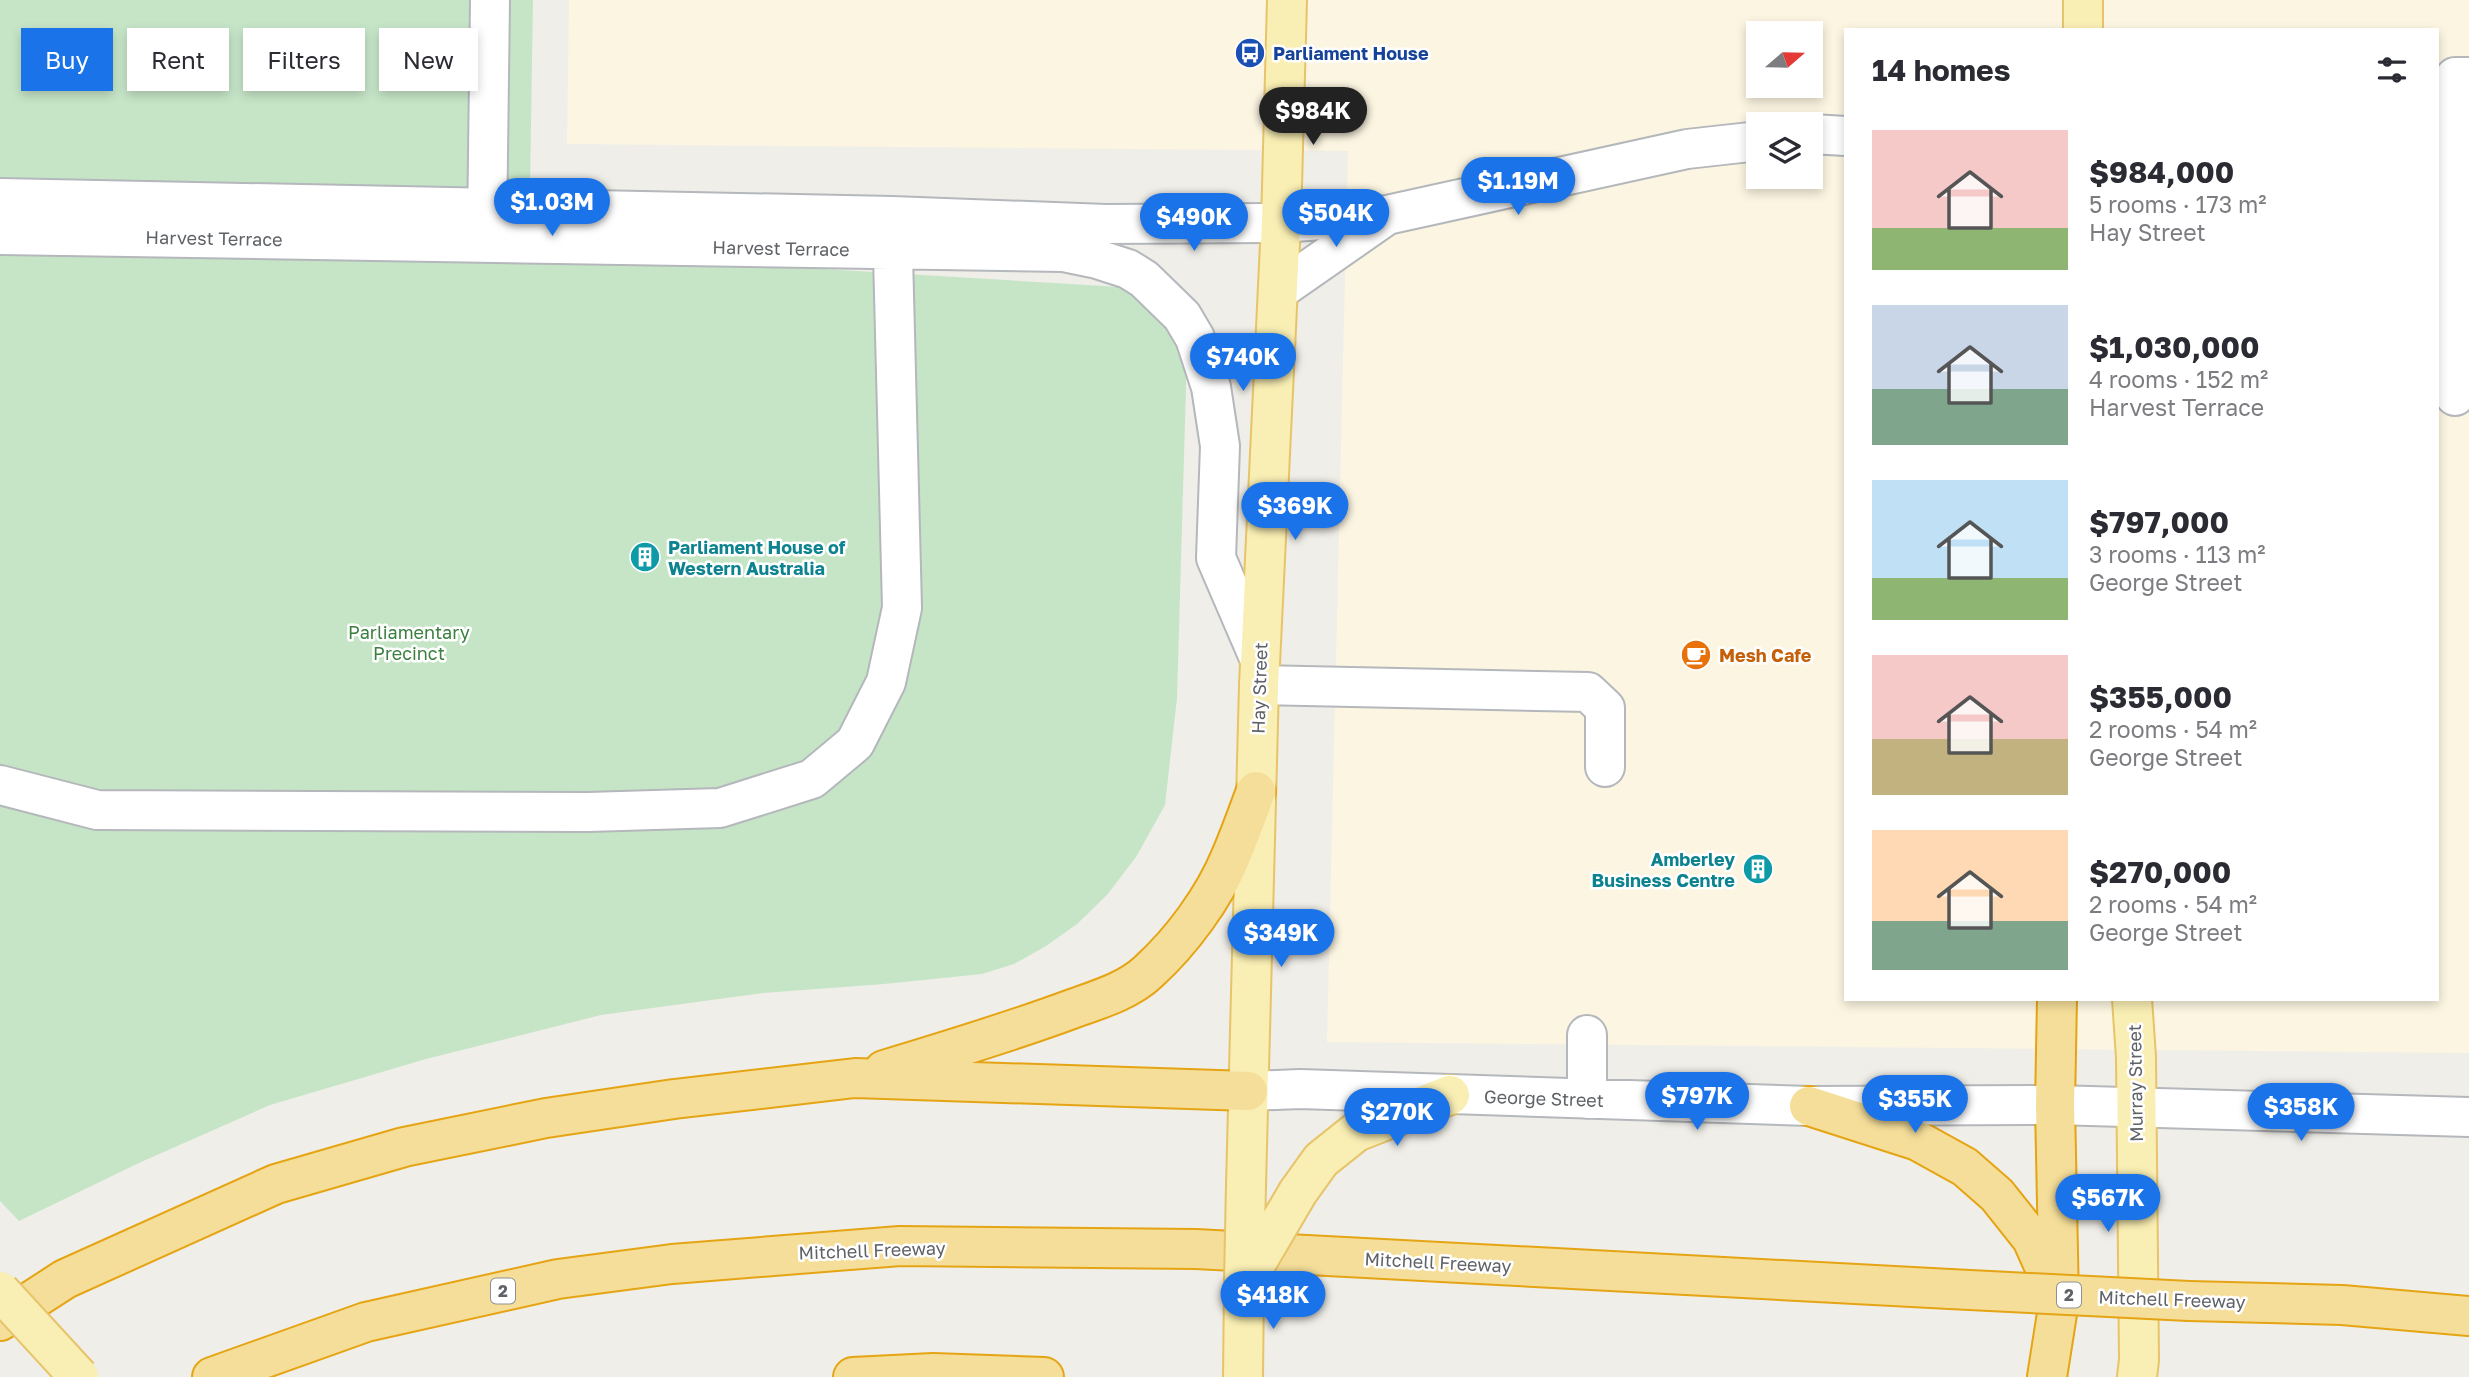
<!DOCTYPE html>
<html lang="en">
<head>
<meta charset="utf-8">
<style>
  body { margin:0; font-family:"Golos Text",sans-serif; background:#f2f2f3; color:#2b2b33; height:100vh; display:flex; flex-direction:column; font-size:26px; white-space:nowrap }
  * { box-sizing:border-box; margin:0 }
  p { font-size:23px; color:#7c7c81 }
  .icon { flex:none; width:38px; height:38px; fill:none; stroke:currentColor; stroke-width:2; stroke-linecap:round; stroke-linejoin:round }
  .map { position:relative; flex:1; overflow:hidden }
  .details { position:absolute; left:1844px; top:28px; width:595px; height:973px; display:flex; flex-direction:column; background:#fff; border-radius:0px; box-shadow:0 4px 10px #0003 }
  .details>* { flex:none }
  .top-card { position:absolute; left:21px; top:28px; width:665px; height:63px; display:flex; gap:14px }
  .needle { width:46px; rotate:70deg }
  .controls { position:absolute; left:1746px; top:21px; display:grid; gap:14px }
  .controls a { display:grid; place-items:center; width:77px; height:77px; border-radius:0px; background:#fff; box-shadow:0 4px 10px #0003; font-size:35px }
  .price { position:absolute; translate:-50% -60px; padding:0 16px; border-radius:24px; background:#1a73e8; color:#fff; font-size:23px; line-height:46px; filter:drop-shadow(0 2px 4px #0008) }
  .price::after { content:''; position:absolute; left:50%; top:42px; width:21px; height:16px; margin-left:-10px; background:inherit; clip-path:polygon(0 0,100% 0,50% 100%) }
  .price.on { background:#222; color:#fff }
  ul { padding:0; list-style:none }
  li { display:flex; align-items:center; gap:21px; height:175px; padding:0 28px }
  li span { display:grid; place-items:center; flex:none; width:196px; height:140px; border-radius:0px; color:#555 }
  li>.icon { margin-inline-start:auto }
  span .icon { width:84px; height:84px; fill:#fffc; stroke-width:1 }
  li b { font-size:30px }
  h2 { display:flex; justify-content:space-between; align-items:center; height:84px; padding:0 28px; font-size:30px }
  .tag { padding:0 24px; border-radius:0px; background:#fff; box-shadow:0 4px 10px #0003; font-size:24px; line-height:63px }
  .tag.on { background:#1a73e8; color:#fff }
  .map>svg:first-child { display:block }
  .commercial { fill:#fcf5e1; fill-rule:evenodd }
  .green { fill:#c6e5c7 }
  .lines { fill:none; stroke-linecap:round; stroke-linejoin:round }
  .minor-casing { stroke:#b4b7bb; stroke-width:42 }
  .major-casing { stroke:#e7c469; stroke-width:42 }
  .highway-casing { stroke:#e5a413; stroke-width:42 }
  .minor { stroke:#fff; stroke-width:38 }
  .major { stroke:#f9eeb3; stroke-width:38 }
  .highway { stroke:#f5de99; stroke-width:38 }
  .major-bridge-casing { stroke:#e7c469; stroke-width:42; stroke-linecap:butt }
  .highway-bridge-casing { stroke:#e5a413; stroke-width:42; stroke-linecap:butt }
  .major-bridge { stroke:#f9eeb3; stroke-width:38 }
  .highway-bridge { stroke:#f5de99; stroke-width:38 }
  .labels { text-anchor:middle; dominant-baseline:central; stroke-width:5; stroke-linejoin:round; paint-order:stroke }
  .shield { fill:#fff; stroke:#8f9194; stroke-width:2 }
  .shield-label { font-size:16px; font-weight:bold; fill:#5f6266 }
  .transit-label { font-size:18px; font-weight:bold; fill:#164399; stroke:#fff; text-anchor:start }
  .street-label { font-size:18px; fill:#5f6266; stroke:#fff }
  .culture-label { font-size:18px; font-weight:bold; fill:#0d838f; stroke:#fff; text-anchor:start }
  .park-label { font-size:18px; fill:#3c8040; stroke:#fff }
  .food-label { font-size:18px; font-weight:bold; fill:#c56008; stroke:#fff; text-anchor:start }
</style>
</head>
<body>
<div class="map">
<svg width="2469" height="1377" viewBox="0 0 2469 1377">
  <rect width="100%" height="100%" fill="#f0eee8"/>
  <!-- commercial -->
  <path class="commercial" d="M569,0H2469V1053L1327,1042L1348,151L567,144ZM1846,30H2438V999H1846ZM1759,33H1811V86H1759ZM1759,124H1811V177H1759Z"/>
  <!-- green -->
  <path class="green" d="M0,0H533L529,251L1136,288L1187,353L1177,698L1165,805L1136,857L1107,895L1077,924L1046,946L1014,964L982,974L884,984L763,993L601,1015L426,1059L270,1105L141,1162L19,1221L0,1201Z"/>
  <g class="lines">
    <!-- minor casing -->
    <g class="minor-casing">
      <path id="minor" d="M1811,134L1846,136
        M0,198L892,216L1106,224L1281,223L1387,215
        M487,232L490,0
        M0,235L1063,252L1097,259L1128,269L1144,279L1182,316L1195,338L1211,387L1220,446L1216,558L1260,660
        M1278,291L1387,215L1687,149L1759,141
        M2455,396V77H2469
        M1259,685L1588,692L1605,708V767
        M0,785L97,810L588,812L720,808L812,779L855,743L886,682L902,608L892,216
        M1587,1035V1099
        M1248,1091L1300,1089L1809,1106L2055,1105L2469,1117"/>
    </g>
    <!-- major casing -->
    <g class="major-casing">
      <path id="major" d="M2083,30V0
        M2132,999L2136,1057L2139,1360L2137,1377
        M1246,1185L1259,685L1281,223L1287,0
        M1298,1192L1321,1160L1356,1132L1450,1095
        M1243,1377L1244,1284"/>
    </g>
    <!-- highway casing -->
    <g class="highway-casing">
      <path id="highway" d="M884,1070C947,1051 1010,1032 1072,1009C1097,1000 1128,991 1148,972C1181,942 1214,898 1231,856C1240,835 1248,813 1256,791
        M1809,1106L1918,1141L1965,1167L1997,1195L2032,1239L2052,1284
        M2189,1301L2342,1305L2469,1316
        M0,1321L65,1279L276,1184L404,1147L546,1118L674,1099L855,1078L1248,1091
        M212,1377L366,1322L558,1279L672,1264L900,1246L1196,1249L1950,1289
        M853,1377L933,1373L1044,1377
        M2047,1377L2059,1301L2055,1105L2057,999"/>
    </g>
    <!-- minor -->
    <use href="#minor" class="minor"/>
    <!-- major -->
    <use href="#major" class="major"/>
    <!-- highway -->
    <use href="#highway" class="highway"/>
    <!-- major-bridge casing -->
    <g class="major-bridge-casing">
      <path id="major-bridge" d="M1244,1281L1246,1185
        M1244,1284L1298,1192
        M0,1291L79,1377"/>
    </g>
    <!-- highway-bridge casing -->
    <g class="highway-bridge-casing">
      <path id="highway-bridge" d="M1950,1289L2189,1301"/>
    </g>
    <!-- major-bridge -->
    <use href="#major-bridge" class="major-bridge"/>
    <!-- highway-bridge -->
    <use href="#highway-bridge" class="highway-bridge"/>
  </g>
  <!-- icons -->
  <defs>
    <g id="bus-disc" transform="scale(1.575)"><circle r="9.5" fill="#1a4fb4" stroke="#fff"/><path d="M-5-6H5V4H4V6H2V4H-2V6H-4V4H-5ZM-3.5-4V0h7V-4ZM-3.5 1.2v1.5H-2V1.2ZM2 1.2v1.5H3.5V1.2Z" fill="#fff"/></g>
    <g id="building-disc" transform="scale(1.575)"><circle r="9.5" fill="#0f9aa8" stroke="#fff"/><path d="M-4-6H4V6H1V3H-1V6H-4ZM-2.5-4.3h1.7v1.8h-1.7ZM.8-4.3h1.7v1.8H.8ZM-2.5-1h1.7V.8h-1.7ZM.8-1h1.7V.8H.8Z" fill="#fff"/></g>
    <g id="cafe-disc" transform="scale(1.575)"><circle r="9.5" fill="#e8710a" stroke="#fff"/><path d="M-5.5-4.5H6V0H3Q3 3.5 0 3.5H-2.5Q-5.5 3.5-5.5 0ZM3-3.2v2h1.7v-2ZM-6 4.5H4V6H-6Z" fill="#fff"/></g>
  </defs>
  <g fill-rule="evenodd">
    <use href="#bus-disc" x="1250" y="53"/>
    <use href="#building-disc" x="645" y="557"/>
    <use href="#cafe-disc" x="1696" y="655"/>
    <use href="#building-disc" x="1758" y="869"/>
  </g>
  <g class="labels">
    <!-- shield labels -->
    <g class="shield">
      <rect x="491" y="1278.5" width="24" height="25" rx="5"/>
      <rect x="2057" y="1282.5" width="24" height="25" rx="5"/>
    </g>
    <g class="shield-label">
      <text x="503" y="1291">2</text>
      <text x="2069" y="1295">2</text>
    </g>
    <!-- transit labels -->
    <g class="transit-label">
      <text x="1273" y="53">Parliament House</text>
    </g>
    <!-- street labels -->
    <g class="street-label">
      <text transform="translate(214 238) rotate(1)">Harvest Terrace</text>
      <text transform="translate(781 248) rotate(1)">Harvest Terrace</text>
      <text transform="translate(1259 688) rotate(-88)">Hay Street</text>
      <text transform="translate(2135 1083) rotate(-91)">Murray Street</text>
      <text transform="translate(1544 1098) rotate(2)">George Street</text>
      <text transform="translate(872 1250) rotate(-2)">Mitchell Freeway</text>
      <text transform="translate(1438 1262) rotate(3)">Mitchell Freeway</text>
      <text transform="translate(2172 1299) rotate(2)">Mitchell Freeway</text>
    </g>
    <!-- culture labels -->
    <g class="culture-label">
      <text x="668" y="547">Parliament House of<tspan x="668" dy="21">Western Australia</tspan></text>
      <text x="1735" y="859" text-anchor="end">Amberley<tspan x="1735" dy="21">Business Centre</tspan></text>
    </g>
    <!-- park labels -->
    <g class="park-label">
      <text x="409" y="632">Parliamentary<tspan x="409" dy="21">Precinct</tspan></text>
    </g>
    <!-- food labels -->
    <g class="food-label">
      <text x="1719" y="655">Mesh Cafe</text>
    </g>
  </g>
</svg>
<div class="controls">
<a><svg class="needle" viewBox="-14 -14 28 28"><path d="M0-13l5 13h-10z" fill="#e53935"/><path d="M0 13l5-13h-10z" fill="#7c7c81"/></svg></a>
<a><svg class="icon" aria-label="layers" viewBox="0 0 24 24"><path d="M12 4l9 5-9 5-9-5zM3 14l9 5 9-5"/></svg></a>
</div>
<b class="price on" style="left:1313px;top:147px">$984K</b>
<b class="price" style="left:1518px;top:217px">$1.19M</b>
<b class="price" style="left:552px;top:238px">$1.03M</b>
<b class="price" style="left:1336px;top:249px">$504K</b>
<b class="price" style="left:1194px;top:253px">$490K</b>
<b class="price" style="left:1243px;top:393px">$740K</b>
<b class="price" style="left:1295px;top:542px">$369K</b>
<b class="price" style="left:1281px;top:969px">$349K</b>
<b class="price" style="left:1697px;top:1132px">$797K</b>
<b class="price" style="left:1915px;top:1135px">$355K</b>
<b class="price" style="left:2301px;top:1143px">$358K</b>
<b class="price" style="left:1397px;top:1148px">$270K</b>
<b class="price" style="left:2108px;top:1234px">$567K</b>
<b class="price" style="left:1273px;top:1331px">$418K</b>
<div class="top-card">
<a class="tag on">Buy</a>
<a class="tag">Rent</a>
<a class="tag">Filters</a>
<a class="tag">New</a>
</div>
<section class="details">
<h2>14 homes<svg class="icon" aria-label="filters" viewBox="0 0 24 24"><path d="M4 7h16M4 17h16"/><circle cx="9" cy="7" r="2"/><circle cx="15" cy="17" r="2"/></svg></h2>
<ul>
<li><span style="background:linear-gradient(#f6c9c9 70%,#8fb573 0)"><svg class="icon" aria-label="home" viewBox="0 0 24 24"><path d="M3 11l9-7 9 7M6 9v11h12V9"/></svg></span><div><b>$984,000</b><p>5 rooms · 173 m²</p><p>Hay Street</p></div></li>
<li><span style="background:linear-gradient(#c9d6e8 60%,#7fa58c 0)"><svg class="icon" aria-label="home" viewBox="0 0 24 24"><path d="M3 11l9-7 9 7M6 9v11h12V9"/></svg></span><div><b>$1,030,000</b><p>4 rooms · 152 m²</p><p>Harvest Terrace</p></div></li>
<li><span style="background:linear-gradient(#bfe0f5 70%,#8fb573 0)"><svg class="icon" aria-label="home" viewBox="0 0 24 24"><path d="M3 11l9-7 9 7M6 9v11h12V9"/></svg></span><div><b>$797,000</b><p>3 rooms · 113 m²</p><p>George Street</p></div></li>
<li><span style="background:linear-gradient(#f6c9c9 60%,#c2b280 0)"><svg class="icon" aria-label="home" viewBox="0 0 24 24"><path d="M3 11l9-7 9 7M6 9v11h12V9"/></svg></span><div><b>$355,000</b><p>2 rooms · 54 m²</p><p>George Street</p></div></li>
<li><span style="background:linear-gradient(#ffd9b3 65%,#7fa58c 0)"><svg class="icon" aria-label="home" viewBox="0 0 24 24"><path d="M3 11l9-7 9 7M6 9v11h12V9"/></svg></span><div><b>$270,000</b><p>2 rooms · 54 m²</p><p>George Street</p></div></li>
</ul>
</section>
</div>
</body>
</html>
